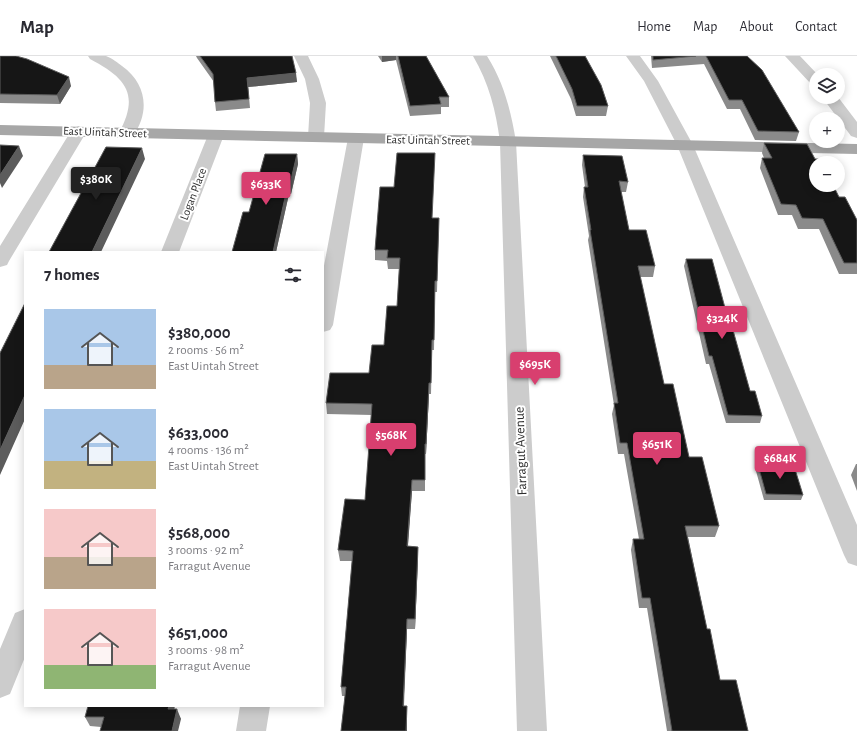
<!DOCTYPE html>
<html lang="en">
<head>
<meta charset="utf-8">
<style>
  body { margin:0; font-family:"Alegreya Sans",sans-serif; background:#f7f7f7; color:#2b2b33; height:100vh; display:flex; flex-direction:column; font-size:15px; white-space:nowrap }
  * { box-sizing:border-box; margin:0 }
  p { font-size:13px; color:#7c7c81 }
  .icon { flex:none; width:22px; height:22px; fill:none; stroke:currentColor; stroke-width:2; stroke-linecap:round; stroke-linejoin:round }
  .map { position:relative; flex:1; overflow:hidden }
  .sheet { position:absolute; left:24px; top:195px; width:300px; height:456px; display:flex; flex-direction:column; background:#fff; border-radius:0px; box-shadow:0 2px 10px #0003 }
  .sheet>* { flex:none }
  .tools { position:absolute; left:809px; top:12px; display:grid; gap:8px }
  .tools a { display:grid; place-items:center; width:36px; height:36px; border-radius:50%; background:#fff; box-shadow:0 2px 10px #0003; font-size:20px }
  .price { position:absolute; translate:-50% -34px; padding:0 9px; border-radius:4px; background:#d83f6f; color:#fff; font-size:13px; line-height:26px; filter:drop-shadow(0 1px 2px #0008) }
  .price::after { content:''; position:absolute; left:50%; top:24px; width:12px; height:9px; margin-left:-6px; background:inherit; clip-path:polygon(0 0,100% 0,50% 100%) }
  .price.on { background:#222; color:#fff }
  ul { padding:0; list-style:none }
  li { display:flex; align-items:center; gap:12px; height:100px; padding:0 20px }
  li span { display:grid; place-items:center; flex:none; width:112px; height:80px; border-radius:0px; color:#555 }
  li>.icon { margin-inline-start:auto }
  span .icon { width:48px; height:48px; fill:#fffc; stroke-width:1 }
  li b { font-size:17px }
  h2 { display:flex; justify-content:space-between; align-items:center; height:48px; padding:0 20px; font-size:17px }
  header { display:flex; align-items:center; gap:24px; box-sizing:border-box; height:56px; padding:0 20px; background:#fff; border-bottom:1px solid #e1e1e2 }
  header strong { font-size:19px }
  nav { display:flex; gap:22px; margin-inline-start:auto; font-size:14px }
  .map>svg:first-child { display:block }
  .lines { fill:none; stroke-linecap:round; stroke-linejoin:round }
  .minor { fill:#ccc; fill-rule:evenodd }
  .major { fill:#a7a7a7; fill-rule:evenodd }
  .wall { fill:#8a8a8a }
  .shaded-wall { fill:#5c5c5c }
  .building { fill:#161616; stroke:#5c5c5c }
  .labels { text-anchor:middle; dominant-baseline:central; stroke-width:4; stroke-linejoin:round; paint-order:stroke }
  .far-street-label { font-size:12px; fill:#2f2f2f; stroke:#fff }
  .street-label { font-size:14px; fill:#2f2f2f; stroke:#fff }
</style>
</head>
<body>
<header>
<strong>Map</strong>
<nav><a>Home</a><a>Map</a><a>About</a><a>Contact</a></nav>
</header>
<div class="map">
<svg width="857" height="675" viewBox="0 0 857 675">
  <rect width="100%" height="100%" fill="#fff"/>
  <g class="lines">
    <!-- minor -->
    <path class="minor" d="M88,0C94,0 101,0 106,0C112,2 118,7 122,10C147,28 150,56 133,80L127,82L121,80L119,77C140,38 126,22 90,3Z
      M294,0H308L319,23L326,47L324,81L322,84L316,86L310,84L308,81L310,47L305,23Z
      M473,0H487C504,27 511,55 516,86L547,675H517L500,86C496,55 489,27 473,0Z
      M626,0H640L658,25L693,89L857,469V510L848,507L844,499L677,89L644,25Z
      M785,0H800L818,19H816V29L811,28Z
      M822,41H838L857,66V82L851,80Z
      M79,70L85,72L87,75L9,205L7,209L0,211V190L71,75L73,72Z
      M216,74L222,76L224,79L179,196H161L208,79L210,76Z
      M356,77L362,79L364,82L333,269L330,274L323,276V215L348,82L350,79Z
      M25,553V601L10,638L0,642V593L15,557Z
      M240,650H270L266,675H236Z"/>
    <!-- major -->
    <path class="major" d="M0,69L857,88V98L0,79Z"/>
  </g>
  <!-- wall -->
  <path class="wall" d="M0,0L71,30L60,48L0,47Z
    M196,0H292L297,26L248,31L250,52L216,55L215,46L214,26L197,2Z
    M378,0H426L449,41V51H441V58L410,60L396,4L382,6Z
    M550,0H585L608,50L606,60H576L571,43Z
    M651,0H747L799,76L796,85L755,84L740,53H727L704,8L652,12Z
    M764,87L815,103L839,141L857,164V218H839L819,173H798L792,159H778L760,112L762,102H764L762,97Z
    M297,98L298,108L291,138H289L276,196H232L249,156Z
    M583,99L628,126L626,136H621L629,174L655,210L653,221H640L664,328L689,401L719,470L715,481H688L707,573L720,624L748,675H667L647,552H639L631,494L633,483H639L624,398H618L612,358L614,349L588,184L589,180L583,141L584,131H585L582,109Z
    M433,162H439L437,236H435L434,294H432L431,338H429L426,398H425V435H412L408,490L418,491V501L415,573H407L404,650H407V675H341L345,640H342L341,631L352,505H340L338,494L365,444L372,359L327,358L326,347L369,317L384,289L397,250L399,213H388L387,205L375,204V194Z
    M686,203L729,267L750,335L762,360L760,367H726L709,308H706L684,210Z
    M856,408H857V435L851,419Z
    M758,409L803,439L801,444H764L756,415Z
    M175,653L181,663L101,671L90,670L85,661Z"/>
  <!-- shaded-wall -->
  <path class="shaded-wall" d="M382,0H396V4L382,6Z
    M296,17L297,26L248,31L250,52L247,22Z
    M69,21L71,30L60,48L57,39Z
    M19,90L23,100L2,132L0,127V119Z
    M142,92L145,103L101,196H92Z
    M297,98L298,108L291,138L290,128Z
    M288,128L289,138L276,196H273Z
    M429,327V338L426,398V388Z
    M25,339V363L0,419V394Z
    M412,424V435L407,501V490Z
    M418,491V501L415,573V563Z
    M407,563V573L403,659V650Z
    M169,650H175L172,663L168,653Z
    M407,650V675H406Z
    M177,653L181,663L178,675H172Z"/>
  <!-- building -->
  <path class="building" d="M0,0H16L27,3L69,21L57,39L0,38Z
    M200,0H292L296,17L247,22L249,43L215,46L213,18Z
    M398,0H426L449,41H439L441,48L410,50Z
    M556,0H585L601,29L608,50H577L572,33Z
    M653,0H696L653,4Z
    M706,0H747L762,14L799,76L758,75L742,44H729Z
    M764,87L807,88L815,103H820L822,107H816V129H833L839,141H845L857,164V207H844L823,163L802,162L796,149L781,148L762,102H772Z
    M0,89L19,90L0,119Z
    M106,91L142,92L92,196H49Z
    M397,97H435L432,162H439L437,225H435L434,284H432L431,327H429L426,388H425V424H412L407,490L418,491L415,563H407L403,650H407L406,675H341L346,631H341L353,495L338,494L345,443L365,444L372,348L326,347L330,317H369L372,289H384L387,250H397L400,202H387L388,194H375L380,131H394Z
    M265,98H297L290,128H288L273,196H232L243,156H249Z
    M583,99L622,100L628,126L619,125L629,174H646L655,210H638L664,328H673L689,401H702L719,470H685L707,573H710L720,624H736L748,675H672L650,542H642L633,483H644L627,387H620L614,347H618L590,174H591L584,131H588Z
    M686,203H712L729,267H731L750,335H755L762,360L728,359L712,300H709Z
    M25,247V339L0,394V297Z
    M758,409L794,410L803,439L766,438Z
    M88,650H169L168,653H177L172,675H100L104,661H85Z"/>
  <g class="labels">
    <!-- far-street labels -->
    <g class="far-street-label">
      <text transform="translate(105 76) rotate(2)">East Uintah Street</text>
      <text transform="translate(428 84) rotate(1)">East Uintah Street</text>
      <text transform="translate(193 138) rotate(-69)">Logan Place</text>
    </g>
    <!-- street labels -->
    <g class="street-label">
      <text transform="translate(521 395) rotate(-92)">Farragut Avenue</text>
    </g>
  </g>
</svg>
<div class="tools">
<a><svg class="icon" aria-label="layers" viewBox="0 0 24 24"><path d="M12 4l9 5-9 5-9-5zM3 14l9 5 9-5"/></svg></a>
<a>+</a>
<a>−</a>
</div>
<b class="price on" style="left:96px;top:145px">$380K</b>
<b class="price" style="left:266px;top:150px">$633K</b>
<b class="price" style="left:722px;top:284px">$324K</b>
<b class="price" style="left:535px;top:330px">$695K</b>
<b class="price" style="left:391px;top:401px">$568K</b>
<b class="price" style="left:657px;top:410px">$651K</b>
<b class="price" style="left:780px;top:424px">$684K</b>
<section class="sheet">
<h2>7 homes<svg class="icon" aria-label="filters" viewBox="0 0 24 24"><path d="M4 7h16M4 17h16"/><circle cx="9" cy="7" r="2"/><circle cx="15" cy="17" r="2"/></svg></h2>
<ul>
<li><span style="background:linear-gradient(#a9c7e8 70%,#b9a48a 0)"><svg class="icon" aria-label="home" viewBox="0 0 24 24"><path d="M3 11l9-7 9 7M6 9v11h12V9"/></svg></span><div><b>$380,000</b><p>2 rooms · 56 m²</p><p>East Uintah Street</p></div></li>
<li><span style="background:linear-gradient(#a9c7e8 65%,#c2b280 0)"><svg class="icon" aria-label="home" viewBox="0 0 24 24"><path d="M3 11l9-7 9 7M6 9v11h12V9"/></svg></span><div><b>$633,000</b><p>4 rooms · 136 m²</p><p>East Uintah Street</p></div></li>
<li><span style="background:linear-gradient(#f6c9c9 60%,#b9a48a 0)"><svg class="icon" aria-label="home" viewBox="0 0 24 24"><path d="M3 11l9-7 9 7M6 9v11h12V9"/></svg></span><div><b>$568,000</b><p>3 rooms · 92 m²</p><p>Farragut Avenue</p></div></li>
<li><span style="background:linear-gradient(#f6c9c9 70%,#8fb573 0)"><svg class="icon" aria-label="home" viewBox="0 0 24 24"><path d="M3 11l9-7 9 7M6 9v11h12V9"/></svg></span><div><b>$651,000</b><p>3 rooms · 98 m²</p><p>Farragut Avenue</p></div></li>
</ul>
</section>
</div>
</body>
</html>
